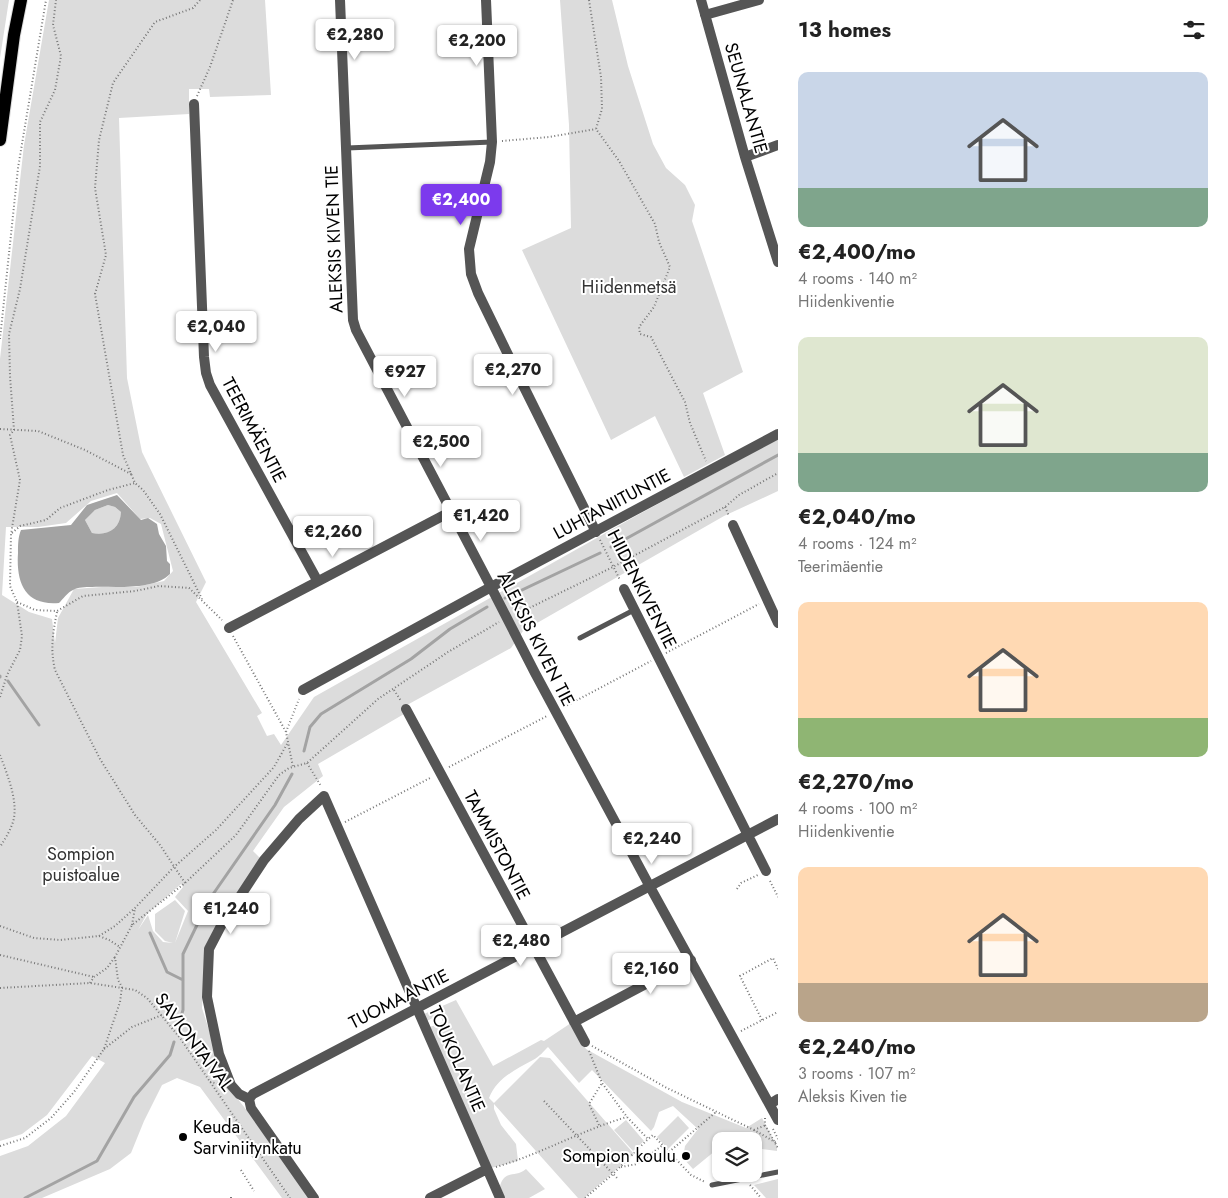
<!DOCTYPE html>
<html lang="en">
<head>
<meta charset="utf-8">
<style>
  body { margin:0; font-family:Jost,sans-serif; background:#f2f2f2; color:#222; height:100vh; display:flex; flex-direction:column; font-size:19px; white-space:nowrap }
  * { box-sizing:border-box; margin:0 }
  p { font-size:16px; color:#767676 }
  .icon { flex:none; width:28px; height:28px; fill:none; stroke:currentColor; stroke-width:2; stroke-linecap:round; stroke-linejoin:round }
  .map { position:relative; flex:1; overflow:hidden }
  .panel { display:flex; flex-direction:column; background:#fff; width:450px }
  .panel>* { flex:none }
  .buttons { position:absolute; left:712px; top:1132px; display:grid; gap:10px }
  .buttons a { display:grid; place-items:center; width:50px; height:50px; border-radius:10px; background:#fff; box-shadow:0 1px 4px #0004; font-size:25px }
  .price { position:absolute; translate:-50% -42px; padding:0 11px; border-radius:5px; background:#fff; color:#222; font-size:16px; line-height:32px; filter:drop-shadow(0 1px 2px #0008) }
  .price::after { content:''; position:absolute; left:50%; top:30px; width:15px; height:11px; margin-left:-8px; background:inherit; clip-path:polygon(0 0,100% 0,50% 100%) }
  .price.on { background:#7c3aed; color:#fff }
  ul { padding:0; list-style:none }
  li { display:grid; align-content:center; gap:10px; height:265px; padding:0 20px }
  li span { display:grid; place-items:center; height:155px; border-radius:10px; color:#555 }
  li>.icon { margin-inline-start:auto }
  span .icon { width:90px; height:90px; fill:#fffc; stroke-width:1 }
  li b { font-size:21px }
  h2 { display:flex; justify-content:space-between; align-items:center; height:60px; padding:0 20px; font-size:21px }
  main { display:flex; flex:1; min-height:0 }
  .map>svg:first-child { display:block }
  .green { fill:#dcdcdc; fill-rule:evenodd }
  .water { fill:#a3a3a3; fill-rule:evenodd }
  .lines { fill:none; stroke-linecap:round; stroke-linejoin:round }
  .stream { stroke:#a3a3a3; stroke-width:3 }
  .primary-casing { stroke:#dbdbdb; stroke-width:14 }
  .path { stroke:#777; stroke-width:2; stroke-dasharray:1 2.5; stroke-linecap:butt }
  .service { stroke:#555; stroke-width:5 }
  .minor { stroke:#555; stroke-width:10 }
  .tertiary { stroke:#555; stroke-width:10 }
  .primary { stroke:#000; stroke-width:12 }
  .poi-dot { fill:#000; stroke:#fff; stroke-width:2 }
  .labels { text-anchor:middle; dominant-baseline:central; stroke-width:4; stroke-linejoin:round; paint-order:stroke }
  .street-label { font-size:18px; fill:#000; stroke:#fff }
  .park-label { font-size:18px; fill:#333; stroke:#fff }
  .poi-label { font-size:18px; fill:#000; stroke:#fff; text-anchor:start }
</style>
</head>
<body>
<main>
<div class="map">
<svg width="778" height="1198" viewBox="0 0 778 1198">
  <rect width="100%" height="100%" fill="#fff"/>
  <!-- green -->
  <path class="green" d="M0,0H9L0,58Z
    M49,0H265L271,95L210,97L209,89H189V114L119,118L127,378L142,452L206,582L196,602L262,713L257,716L267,736L274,734L281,745L314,697L634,517L778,439V491L724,516L523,631L511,648L407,705L404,714L318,764L323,776L284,807L253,851L262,860L206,948L202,1008L226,1084L248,1112L309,1198H282L200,1087L177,1078L162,1085L144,1121L131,1153L110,1169L42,1198H0V1156L28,1146L66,1116L105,1063L92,1056L47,1115L22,1134L0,1141V359L24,145ZM117,493L140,519L150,518L161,524L173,571L164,581L136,587H102L74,589L58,618L55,643L52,619L29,612L2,595L6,527H38L66,523L91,501ZM181,884L183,887L175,897L188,911L175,943L185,911L175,900L155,914V931L165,941L173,943L163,942L153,931L148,915L138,930L147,914Z
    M560,0H612L628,66L653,144L666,168L685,185L695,205L692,221L743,372L703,393L725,455L684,477L655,416L611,440L522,250L571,228L569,125Z
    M108,505L115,507L121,512C120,529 108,536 92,533L85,520L95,510Z
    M456,1000L493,1066L541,1040L544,1041L571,1023L586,1049L682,1102L746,1128L762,1118L777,1146V1151L754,1148V1141H721V1146L693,1169L683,1158L685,1146L698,1129L673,1106L659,1112L654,1127L651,1131L592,1070L579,1083L548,1047C544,1051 539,1057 533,1060C515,1070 497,1078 489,1098L494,1103L540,1057L550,1058L634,1154L584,1198H578L494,1104V1109L501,1125L516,1144L518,1161L487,1169L430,1027L443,1022L440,1014L427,1021L424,1014Z
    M678,1116L689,1128L668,1149L657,1137Z
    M626,1120L644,1141L633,1151L614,1130Z
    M526,1169L545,1189L529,1198H505L500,1186C505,1169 516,1178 526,1169Z
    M778,1179V1198H766L754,1185Z"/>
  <!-- water -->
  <path class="water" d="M117,495L141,520L148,518L157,524L159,534L166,546L167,561L170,564V574C153,591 114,586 92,587C85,587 78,587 73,590C68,592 63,599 59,603C25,606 16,583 18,553C18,545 18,537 21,530L71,525L87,505ZM108,505L115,507L121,512C120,529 108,536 92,533L85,520L95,510Z"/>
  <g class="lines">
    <!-- stream -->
    <path class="stream" d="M611,547L778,455
      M505,598L600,553
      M0,676V677
      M8,681L39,725
      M304,751L310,727L321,714L411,659L450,629L487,607
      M150,933L167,972L183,980
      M178,1026L183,1010V954L209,900L275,805L292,774
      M25,1198L97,1161L134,1097L170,1055L174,1042"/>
    <!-- primary casing -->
    <g class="primary-casing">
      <path id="primary" d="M0,140L14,35L21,0"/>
    </g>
    <!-- path -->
    <path class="path" d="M200,0L193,8L155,22L113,83L99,140L95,188L106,255L95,294L123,455L135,483L143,490L160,514L202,599
      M589,0L601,77L602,109L596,129L619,161L655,224L659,242L670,267L654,307L639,327L640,334L651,337L685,402L690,423L706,461
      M197,96L210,67L233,0
      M502,141L549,137L596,129
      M0,339L18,168L46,0
      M0,429L38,431L85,450L133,475
      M725,507L729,516
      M12,533L20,526L46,520L60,508L108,490L135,483
      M600,540L620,580
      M17,602L35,610L57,611L83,596L135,591L159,586L189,588L222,620
      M57,612C53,632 50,649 55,670L100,759L135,815L160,845L185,883
      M517,614L613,567L725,507L739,495L778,473
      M233,636L286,732L293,767
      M666,653L759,604
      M394,690L401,701
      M0,697L7,675L20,650L22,636L17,602L10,586L11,534L20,480L10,435L14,430L10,376L9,334L20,289L40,166V122L55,90L61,56L53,25L56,0
      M564,707L651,661
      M286,732L299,699
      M0,755C7,774 19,802 13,822C10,831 5,839 0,847
      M307,763L321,786
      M449,767L547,716
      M345,822L432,777
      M770,881L778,897
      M737,889L741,883L758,875
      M132,925L135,908
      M0,926L34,938L60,940L99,936L109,940L120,947
      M99,936L115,926L135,908L174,867L216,830L274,767L287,744
      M0,955L94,977
      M90,983L94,977L107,968L115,957
      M0,988L90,983L135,990L147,998L180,1038L290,1198
      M762,1020L740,976L773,958L778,969
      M741,1031L778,1012
      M592,1046L667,1088L754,1130L775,1142L778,1141
      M104,1049L132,1027L162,1015
      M589,1051L602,1083L627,1117L648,1139L653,1135L691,1175L705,1182
      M210,1082L220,1084
      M544,1101L617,1178
      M765,1118V1125L778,1148
      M599,1125L589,1104L602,1083
      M773,1129L778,1139
      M754,1130L766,1125
      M0,1146L25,1138L51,1118L74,1092L104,1049L120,1002L122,987L118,980L115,957L132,925L185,883L236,835L279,775L289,768L307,763L378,699L448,652L499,622
      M669,1152L716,1112
      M496,1167C541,1154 582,1130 627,1117
      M621,1167L637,1164L663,1145
      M241,1170L254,1191
      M750,1185L761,1198
      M231,1197V1198
      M585,1198L613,1174L648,1139"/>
    <!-- service -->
    <path class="service" d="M347,148L492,142
      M580,638L634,610
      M712,1185L778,1172"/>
    <!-- minor -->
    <path class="minor" d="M486,0L492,142L490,162L469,249L471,274L478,293L517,373L596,532
      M701,0L745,157L778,262
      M705,15L759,0
      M194,104L204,357L206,373L210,385L317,580
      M745,157L778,145
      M733,525L778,623
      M624,589L766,871
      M229,628L450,512
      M303,690L491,587L356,330L353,320L340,0
      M406,709L585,1042
      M574,1022L691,960
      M249,1099L253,1094L778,819
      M770,1104L778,1099
      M314,1198L251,1108L249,1099L239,1094L231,1085L219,1054L207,997L209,949L222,924L264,860L299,819L324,796L500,1198
      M430,1198L487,1169"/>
    <!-- tertiary -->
    <path class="tertiary" d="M778,434L491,587L535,673L649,885L778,1120"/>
    <!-- primary -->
    <use href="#primary" class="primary"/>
  </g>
  <!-- markers -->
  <g class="poi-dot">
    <circle cx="183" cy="1137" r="5"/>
    <circle cx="686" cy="1156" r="5"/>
  </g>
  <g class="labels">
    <!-- street labels -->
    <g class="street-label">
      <text transform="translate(746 98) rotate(74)">SEUNALANTIE</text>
      <text transform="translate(334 239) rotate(-92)">ALEKSIS KIVEN TIE</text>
      <text transform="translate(254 430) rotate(62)">TEERIMÄENTIE</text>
      <text transform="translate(612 504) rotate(-28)">LUHTANIITUNTIE</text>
      <text transform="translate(642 589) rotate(63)">HIIDENKIVENTIE</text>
      <text transform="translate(536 639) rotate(63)">ALEKSIS KIVEN TIE</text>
      <text transform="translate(497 845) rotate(62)">TAMMISTONTIE</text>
      <text transform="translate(399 999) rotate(-27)">TUOMAANTIE</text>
      <text transform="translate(194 1042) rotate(53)">SAVIONTAIVAL</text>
      <text transform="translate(457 1059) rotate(66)">TOUKOLANTIE</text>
    </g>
    <!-- park labels -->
    <g class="park-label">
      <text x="629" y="287">Hiidenmetsä</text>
      <text x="81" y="854">Sompion<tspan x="81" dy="21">puistoalue</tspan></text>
    </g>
    <!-- poi labels -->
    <g class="poi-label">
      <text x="193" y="1127">Keuda<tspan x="193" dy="21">Sarviniitynkatu</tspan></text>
      <text x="676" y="1156" text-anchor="end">Sompion koulu</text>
    </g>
  </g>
</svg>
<div class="buttons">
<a><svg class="icon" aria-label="layers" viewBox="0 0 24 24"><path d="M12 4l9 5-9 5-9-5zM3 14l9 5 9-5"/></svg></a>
</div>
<b class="price" style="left:355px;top:61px">€2,280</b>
<b class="price" style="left:477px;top:67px">€2,200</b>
<b class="price on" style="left:461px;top:226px">€2,400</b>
<b class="price" style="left:216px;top:353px">€2,040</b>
<b class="price" style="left:513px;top:396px">€2,270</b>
<b class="price" style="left:405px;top:398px">€927</b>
<b class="price" style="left:441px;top:468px">€2,500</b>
<b class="price" style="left:481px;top:542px">€1,420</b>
<b class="price" style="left:333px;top:558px">€2,260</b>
<b class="price" style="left:652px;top:865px">€2,240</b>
<b class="price" style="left:231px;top:935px">€1,240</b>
<b class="price" style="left:521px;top:967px">€2,480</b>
<b class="price" style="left:651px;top:995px">€2,160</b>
</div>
<section class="panel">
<h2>13 homes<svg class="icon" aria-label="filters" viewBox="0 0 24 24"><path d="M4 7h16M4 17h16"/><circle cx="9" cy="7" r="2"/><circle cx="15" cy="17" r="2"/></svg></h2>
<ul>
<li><span style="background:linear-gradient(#c9d6e8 75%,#7fa58c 0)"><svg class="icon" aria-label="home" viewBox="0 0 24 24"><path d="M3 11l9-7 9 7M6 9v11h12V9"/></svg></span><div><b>€2,400/mo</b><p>4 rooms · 140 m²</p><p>Hiidenkiventie</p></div></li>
<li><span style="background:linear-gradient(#dfe7d0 75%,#7fa58c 0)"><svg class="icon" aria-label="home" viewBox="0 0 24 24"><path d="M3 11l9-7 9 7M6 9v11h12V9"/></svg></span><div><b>€2,040/mo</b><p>4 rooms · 124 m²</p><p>Teerimäentie</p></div></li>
<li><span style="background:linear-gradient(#ffd9b3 75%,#8fb573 0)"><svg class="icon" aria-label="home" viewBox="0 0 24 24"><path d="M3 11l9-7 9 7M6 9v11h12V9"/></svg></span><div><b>€2,270/mo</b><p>4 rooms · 100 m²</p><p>Hiidenkiventie</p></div></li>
<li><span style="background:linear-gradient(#ffd9b3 75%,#b9a48a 0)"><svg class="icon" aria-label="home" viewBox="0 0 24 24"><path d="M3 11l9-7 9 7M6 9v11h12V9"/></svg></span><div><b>€2,240/mo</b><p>3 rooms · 107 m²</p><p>Aleksis Kiven tie</p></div></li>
</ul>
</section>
</main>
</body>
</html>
